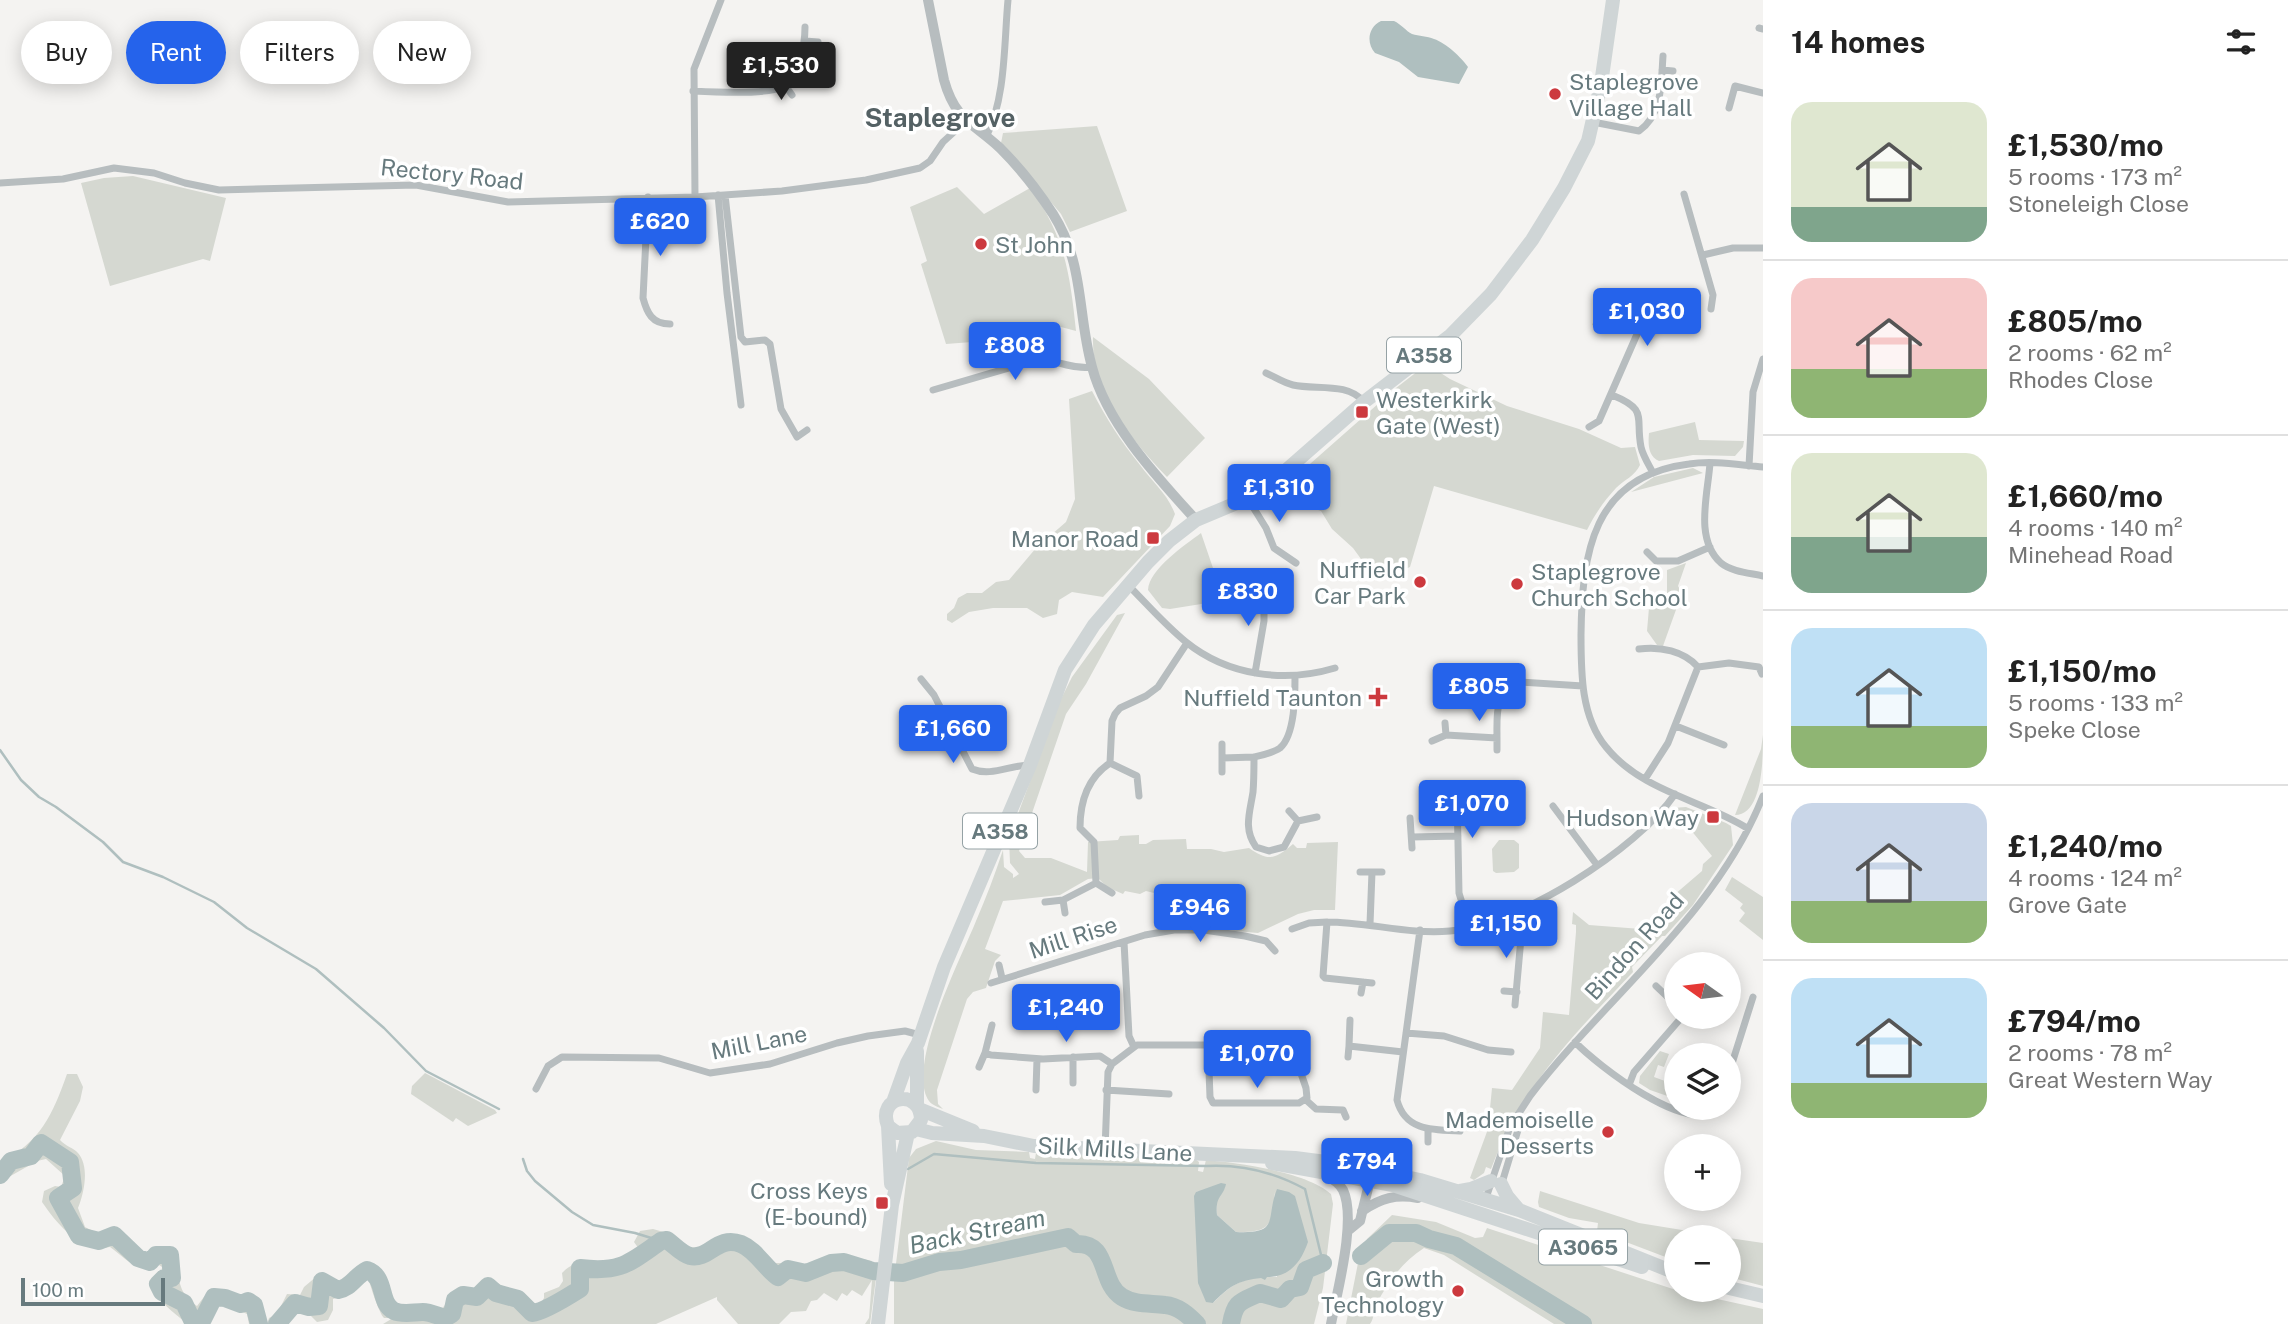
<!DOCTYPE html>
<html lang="en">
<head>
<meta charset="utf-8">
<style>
  body { margin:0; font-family:"Public Sans",sans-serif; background:#f6f6f6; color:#222; height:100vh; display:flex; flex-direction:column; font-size:26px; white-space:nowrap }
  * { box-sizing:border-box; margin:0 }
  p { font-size:23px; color:#767676 }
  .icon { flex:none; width:38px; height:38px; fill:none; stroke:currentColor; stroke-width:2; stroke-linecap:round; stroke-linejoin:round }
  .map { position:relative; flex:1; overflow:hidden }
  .sheet { display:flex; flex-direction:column; background:#fff; width:525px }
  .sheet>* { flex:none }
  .guide { position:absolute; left:21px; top:21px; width:665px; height:63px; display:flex; gap:14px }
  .needle { width:46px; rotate:284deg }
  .buttons { position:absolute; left:1664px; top:952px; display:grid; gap:14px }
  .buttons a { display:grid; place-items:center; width:77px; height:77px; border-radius:50%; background:#fff; box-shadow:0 4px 18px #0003; font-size:35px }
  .scale { position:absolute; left:21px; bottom:18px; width:144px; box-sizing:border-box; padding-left:7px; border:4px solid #677a7e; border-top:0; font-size:19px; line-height:24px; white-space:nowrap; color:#677a7e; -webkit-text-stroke:5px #fff; paint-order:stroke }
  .price { position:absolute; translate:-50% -60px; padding:0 16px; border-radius:7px; background:#2563eb; color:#fff; font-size:23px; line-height:46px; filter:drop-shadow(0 2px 4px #0008) }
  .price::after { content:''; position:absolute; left:50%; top:42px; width:21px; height:16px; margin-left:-10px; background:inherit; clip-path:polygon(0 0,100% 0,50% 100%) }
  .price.active { background:#222; color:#fff }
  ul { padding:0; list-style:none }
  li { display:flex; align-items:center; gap:21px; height:175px; padding:0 28px }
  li+li { border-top:2px solid #e0e0e0 }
  li span { display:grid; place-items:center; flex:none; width:196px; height:140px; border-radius:21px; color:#555 }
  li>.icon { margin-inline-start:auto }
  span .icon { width:84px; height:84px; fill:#fffc; stroke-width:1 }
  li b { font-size:30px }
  h2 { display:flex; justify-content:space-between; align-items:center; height:84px; padding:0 28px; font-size:30px }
  .chip { padding:0 24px; border-radius:32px; background:#fff; box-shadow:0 4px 18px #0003; font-size:24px; line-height:63px }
  .chip.active { background:#2563eb; color:#fff }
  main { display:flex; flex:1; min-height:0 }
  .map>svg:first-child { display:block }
  .green { fill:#d5d8d1; fill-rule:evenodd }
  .water { fill:#afbfbf }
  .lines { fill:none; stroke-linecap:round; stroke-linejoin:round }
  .stream { stroke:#afbfbf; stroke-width:2.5 }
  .river { stroke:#afbfbf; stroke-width:18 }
  .minor { stroke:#b7bdbf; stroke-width:7 }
  .tertiary { stroke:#b7bdbf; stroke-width:10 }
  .primary { stroke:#cfd5d6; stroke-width:14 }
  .poi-dot { fill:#cc393e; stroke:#fff; stroke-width:2.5 }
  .labels { text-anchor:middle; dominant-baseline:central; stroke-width:7; stroke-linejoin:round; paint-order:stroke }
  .shield { fill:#fff; stroke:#95a2a5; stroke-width:2 }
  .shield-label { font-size:21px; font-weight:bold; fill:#677a7e }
  .poi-label { font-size:23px; fill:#677a7e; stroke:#fff; text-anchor:end }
  .street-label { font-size:23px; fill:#677a7e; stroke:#fff }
  .water-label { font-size:24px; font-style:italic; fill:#637b7b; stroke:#fff }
  .quarter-label { font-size:26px; font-weight:bold; fill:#546164; stroke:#fff }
</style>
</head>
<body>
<main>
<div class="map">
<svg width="1763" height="1324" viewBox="0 0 1763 1324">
  <rect width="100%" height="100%" fill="#f4f3f1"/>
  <!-- green -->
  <path class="green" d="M1097,126L1127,211L1070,232L1061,214L1001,143L1003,133Z
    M133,176L226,198L210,261L203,259L110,286L81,183L104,178Z
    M957,187L984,214L1030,188C1065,236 1070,274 1076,331L1046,323L972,342L946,344L921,264L927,261L910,207Z
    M1605,293L1633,306L1631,309L1616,304L1605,330L1592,325Z
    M1093,337L1149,379L1205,438L1167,477C1131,439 1091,392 1093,337Z
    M1427,364L1450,379L1507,406L1579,429L1621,448L1635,447L1640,465C1635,476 1624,480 1616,488C1604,501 1595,514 1587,530L1434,486L1410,567L1377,581L1353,548L1332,529L1321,511L1295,502L1285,486L1396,388Z
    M1092,391C1107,420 1120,440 1140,465C1153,483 1167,493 1175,514L1170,526L1103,597L1072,592L1059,600L1057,614L1043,618L1027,608H993L969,612L952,623L947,620V614L954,608L958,598L967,593H982L996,582L1009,580L1036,548L1066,522L1075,499L1069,399Z
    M1695,422L1699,440L1744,441L1743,447L1735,456L1693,455L1659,461C1648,456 1648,444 1649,433Z
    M1693,468L1703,473L1631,492L1654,477Z
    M1201,533L1213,568L1220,601L1170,609L1162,608L1148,590C1149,569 1185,545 1201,533Z
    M1686,563L1678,586L1682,593L1663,646L1657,645L1647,631L1650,596L1667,597V570Z
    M1125,613L1086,684L1066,714L1019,851L1025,858H1051L1087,872L1088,842L1118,840L1120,836L1139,835V844H1146L1153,840L1186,839L1187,849H1211L1224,852L1249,848C1269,862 1275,859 1293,844L1297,848H1306L1307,843L1338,842L1335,910H1314L1298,914L1258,933L1188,927L1182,900L1146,891L1140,894L1125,891L1123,894L1107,887L1098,878L1088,879L1060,895L1003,901L985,949L1001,955L995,961L986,988L973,992L967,999L937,1090L938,1104L943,1109C938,1107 932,1105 929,1101C905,1067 962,956 976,921C986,898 995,874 1003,850L1004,867L1013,874V878L1019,874L1010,863L1009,838L1060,701L1072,677L1117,615Z
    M1763,735C1763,758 1763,815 1735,815L1761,749Z
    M1686,807L1726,823L1731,826L1733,845L1693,905L1665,936H1662L1632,967L1633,972C1573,1036 1523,1084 1491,1169L1486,1167L1484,1173L1474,1180L1470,1178L1488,1129L1492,1088L1512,1090L1540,1048L1543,1012L1569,1015L1576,932V925L1572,924L1573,912L1589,925L1641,929L1642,932L1668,912L1671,905L1667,901L1702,871L1703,864L1712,856L1677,813L1667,821L1664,817L1673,808Z
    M1499,840H1514L1519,844V868L1514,872L1496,873L1493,871L1492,849Z
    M1732,877L1763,897V940L1739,921L1745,913L1740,908L1743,904L1725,890Z
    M1660,1051L1669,1054L1664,1067L1658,1065L1654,1077L1676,1085V1099L1650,1090L1639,1083L1640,1076Z
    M425,1073L495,1110L497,1113L468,1126L456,1118L453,1122L411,1094L412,1086Z
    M67,1074H77L83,1087L80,1101L60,1140C65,1146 74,1148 78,1153C90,1167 84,1193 78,1208L85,1227L97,1233C124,1225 122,1243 140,1253C145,1256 163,1249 174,1251C180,1274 175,1292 197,1306L210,1289L252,1300L260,1308L263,1324H249L247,1314L232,1307L216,1305C214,1309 213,1318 210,1321C206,1324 189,1324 184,1321C176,1315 156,1298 152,1290L161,1276L162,1267L156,1263C137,1274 124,1257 110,1247C80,1252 57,1224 42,1202L44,1191L55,1186L61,1187L65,1176L46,1159L37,1161L0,1182V1163C41,1141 52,1116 67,1074Z
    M936,1141L976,1150L1029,1152L1030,1158L1035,1159L1036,1153L1195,1159L1199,1162L1198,1171L1203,1172L1206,1160C1240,1163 1307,1172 1331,1194L1333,1204L1323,1288L1314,1324H894V1280L909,1158L916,1149ZM1225,1187L1216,1202L1217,1215L1236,1232C1271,1233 1272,1225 1275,1192L1277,1277C1247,1276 1234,1281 1213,1303L1196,1192Z
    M1540,1191L1639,1223L1725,1237H1676V1261L1597,1231L1598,1223L1569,1218L1539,1207L1538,1202Z
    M1392,1215L1436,1222L1475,1238L1483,1237L1487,1228L1496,1231L1676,1290L1763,1309V1324H1554L1444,1255L1424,1248C1403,1261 1388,1282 1377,1303C1373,1310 1375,1317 1370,1324H1346L1358,1263L1367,1239Z
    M653,1229L667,1233L681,1244L689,1247L702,1248L720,1240L761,1247L771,1263H799L810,1267C831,1260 850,1255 872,1261L873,1278H876L870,1324H865L869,1318L872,1280L862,1296L852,1290L847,1296L842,1293L837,1301L824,1293L817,1300L811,1301L806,1311L791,1312L779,1324H738L717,1300V1297L656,1324H383L393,1318H384C379,1313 370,1285 368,1277H363L357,1281L355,1291L333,1299V1310L328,1320L317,1322L305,1310H295L287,1324H267L269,1318L277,1314L287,1294L300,1295L304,1287L317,1276L341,1283C349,1271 360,1268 374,1268L381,1275L395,1307C407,1308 430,1307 439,1313C452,1294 458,1295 478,1290L481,1284L494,1281L520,1296L530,1307L538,1308L544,1298V1293L559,1287L563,1281L562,1273C580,1254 593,1269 614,1263C622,1260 631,1254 639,1249L634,1242L640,1231Z
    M1729,1238L1763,1243V1286L1729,1277Z"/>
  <!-- water -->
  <path class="water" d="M1381,21H1394C1401,24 1406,31 1412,34C1419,36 1427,36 1434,39C1446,43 1461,57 1468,67L1459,84L1418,77L1399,62L1375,53C1366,43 1368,27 1381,21Z
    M1221,1183L1226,1184C1223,1198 1215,1195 1217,1215L1236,1232C1281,1234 1265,1219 1277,1189L1289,1192L1295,1196L1308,1242C1301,1262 1290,1277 1267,1277L1265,1280L1261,1278C1239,1280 1228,1287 1213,1303L1206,1302L1198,1283L1194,1196L1196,1192Z"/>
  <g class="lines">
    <!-- stream -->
    <path class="stream" d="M0,750L21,780L39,797L56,807L103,842L123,862L163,877L214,902L247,928L316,969L384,1028L426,1071L499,1109
      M523,1159L527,1171L535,1181L572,1212L593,1225L635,1233L661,1241
      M908,1169L934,1154L1036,1163L1206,1166C1242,1164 1274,1172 1305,1189L1323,1263"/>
    <!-- river -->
    <path class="river" d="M0,1175L11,1161L31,1156L41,1143L70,1162L73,1188L58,1198L79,1236L99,1241L114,1235L138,1258L150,1262L156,1255H170L172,1278H164L158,1284L162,1292L184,1303L193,1322L203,1319L214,1297L225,1298L241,1304L248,1301L254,1305L259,1324
      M1361,1256L1389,1233H1416L1429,1239L1456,1246L1583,1324
      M277,1324L295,1303L309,1307L319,1306L322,1281L338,1290C351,1288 355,1276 367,1270C387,1277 378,1303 394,1311C403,1315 414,1312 423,1312C430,1312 438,1316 445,1318L452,1314L455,1300L463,1295L477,1297L488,1286L496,1293L518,1299L532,1313C543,1312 569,1296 580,1289V1268C621,1273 629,1263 661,1241L667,1240C674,1245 682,1254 690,1256C709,1260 717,1235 741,1244C756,1250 765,1268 778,1277L788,1269L806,1273L831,1263L844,1262L873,1271L903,1273L939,1262L961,1260L1068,1237L1076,1244C1110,1242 1099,1283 1122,1297C1135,1305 1151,1303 1165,1305C1178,1306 1188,1315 1197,1324
      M1231,1324C1235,1301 1240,1302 1260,1293L1281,1299L1290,1289L1300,1287L1306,1270L1323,1263"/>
    <!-- minor -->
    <path class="minor" d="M1759,28L1763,29
      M805,41L818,42
      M1662,70L1673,71
      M784,84L792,95
      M693,91C711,92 768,95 781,87C799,76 805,46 805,27
      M1729,108L1735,86L1763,93
      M1593,122L1639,131C1663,114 1661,83 1663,56
      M986,137C1006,99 1004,42 1008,0
      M0,183L63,179L114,168L154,173L185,183L219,190L416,185L508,202L695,197L782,191L866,180L920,168L930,161L943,142L966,121
      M1684,194L1713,295L1711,309
      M718,195L727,293L741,405
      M725,195L741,337L745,342L765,340L770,344L781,409L797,437L807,430
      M648,197L643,298C647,313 652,324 670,324
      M695,197L694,69L721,0
      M1703,255L1733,248H1763
      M1266,373C1275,377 1284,383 1293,385C1316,390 1348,382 1364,402
      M933,390L1036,360C1056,359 1072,370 1092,367
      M1612,395C1649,410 1635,417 1641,447C1643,456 1649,465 1653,473
      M1589,427L1599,421L1645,316
      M1710,463C1708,494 1694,539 1721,563C1732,572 1750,573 1763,576
      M1749,466L1753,392L1763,359
      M1248,499L1266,528L1274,548L1296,563
      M1647,552L1656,561H1678L1710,547
      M1128,585C1147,604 1165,625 1186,642C1228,676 1285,683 1335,668
      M1252,611L1265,610
      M1639,649C1660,646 1684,651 1698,667L1668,743L1645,779
      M1698,667L1729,663L1759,667L1762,674
      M1255,673L1264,621V586
      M921,679L934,695L972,769C991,777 1010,765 1030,765
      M1445,723L1446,735
      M1676,726L1724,745
      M1497,738C1497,715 1494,690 1520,682L1583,686
      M1432,741L1446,735L1497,738V750
      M1222,744V772
      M1222,758L1254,757
      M1110,763L1137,776L1139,796
      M1440,793H1457L1459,893L1470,929
      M1553,806L1597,865
      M1289,811L1298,821L1284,847L1269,851L1256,847C1243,829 1250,812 1253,792C1254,780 1254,769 1254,757C1263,755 1273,753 1280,748C1295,735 1295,695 1295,677
      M1410,818L1412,848
      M1298,821L1317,817
      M1747,828C1702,800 1641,791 1606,747C1581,717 1581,673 1581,635C1582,554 1592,476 1689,464C1713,460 1739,465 1763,467
      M1412,837L1458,836
      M1360,872H1372L1370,924
      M1372,872H1382
      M1096,883L1112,893
      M1063,900L1065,913
      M1045,902L1063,900L1096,883L1094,842L1080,828C1080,802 1087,778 1110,763L1112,721L1115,714L1120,708L1146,696L1158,687L1187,643
      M1514,913L1521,938L1515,1005
      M1292,929L1309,923L1327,922
      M1420,930L1397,1100C1405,1131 1433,1130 1460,1131
      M1124,942L1129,1036L1134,1047
      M999,965L1002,978
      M991,983L1145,935L1174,930H1204L1245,936L1266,941L1275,951
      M1372,983L1325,978L1323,976L1327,922C1368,922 1410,935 1450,931C1518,925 1637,850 1675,794
      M1656,986L1676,1005
      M1504,991L1517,992
      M1361,993L1363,982
      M1350,1020L1349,1046L1403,1052
      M992,1025L985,1053L991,1055L1043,1059L1100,1056L1112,1064
      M1406,1033L1444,1036L1488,1050L1511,1052
      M1575,1042C1596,1064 1689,1137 1717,1108
      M1348,1057L1349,1046
      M979,1067L985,1053
      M1729,1073L1753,997
      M1073,1083V1057
      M1629,1085L1634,1072L1682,1017
      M536,1089L548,1066L562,1057L659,1058L710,1073L770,1064L837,1043L868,1036L905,1031L920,1035
      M1036,1090L1037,1059
      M1106,1090L1169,1094
      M1306,1100L1316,1109L1343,1110L1346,1117
      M1428,1142V1130
      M1105,1149L1108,1072L1112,1064L1137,1045H1208L1286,1036L1290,1041L1306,1088L1307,1098L1299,1103H1213L1210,1097L1208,1045
      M1501,1186L1518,1130L1519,1116
      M1485,1201L1510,1127L1530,1096C1605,998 1717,914 1763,796"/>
    <!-- tertiary -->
    <path class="tertiary" d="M928,0L944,80C955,120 973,123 1000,148C1019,167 1038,191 1053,214C1085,265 1077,313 1092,367C1107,424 1157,477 1196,520
      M1326,1176C1333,1179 1339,1183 1343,1190C1357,1219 1337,1292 1331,1324
      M1362,1211C1381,1198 1396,1194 1418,1198
      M1349,1230L1360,1221L1371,1176"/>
    <!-- primary -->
    <path class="primary" d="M917,1051V1105
      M893,1102L907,1063L918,1043L944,967L1030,765L1065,670L1094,625L1148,562L1169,541L1196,520L1251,497L1283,473L1364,402L1451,335L1491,294L1532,240L1564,188L1588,141L1601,84L1613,0
      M919,1109L973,1131
      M888,1126L897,1133L912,1132L921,1120C921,1088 876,1095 888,1126L891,1184
      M916,1129L932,1133L984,1136L1034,1146L1295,1158L1349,1165L1420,1180L1519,1210L1676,1273
      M1272,1163L1393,1185L1642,1267
      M1501,1184L1507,1196L1518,1209
      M1460,1191L1471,1189L1491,1181
      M1729,1288L1763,1296
      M878,1324L892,1205L908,1133"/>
  </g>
  <!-- markers -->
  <g class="poi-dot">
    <circle cx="1555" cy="94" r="7"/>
    <circle cx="981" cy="244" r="7"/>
    <rect x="1355" y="405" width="14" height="14" rx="3.5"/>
    <rect x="1146" y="531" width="14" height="14" rx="3.5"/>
    <circle cx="1420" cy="582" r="7"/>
    <circle cx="1517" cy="584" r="7"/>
    <path d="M1374.5 686.5h7v7h7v7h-7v7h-7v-7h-7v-7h7z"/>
    <rect x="1706" y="810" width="14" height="14" rx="3.5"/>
    <circle cx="1608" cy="1132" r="7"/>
    <rect x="875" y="1196" width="14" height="14" rx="3.5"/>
    <circle cx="1458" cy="1291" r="7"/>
  </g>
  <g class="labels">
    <!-- shield labels -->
    <g class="shield">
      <rect x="1387" y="337.5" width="74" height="35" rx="5"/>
      <rect x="963" y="813.5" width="74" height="35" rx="5"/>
      <rect x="1539" y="1229.5" width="88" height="35" rx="5"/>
    </g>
    <g class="shield-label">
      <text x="1424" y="355">A358</text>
      <text x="1000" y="831">A358</text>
      <text x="1583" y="1247">A3065</text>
    </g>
    <!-- poi labels -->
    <g class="poi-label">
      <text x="1569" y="81" text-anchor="start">Staplegrove<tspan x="1569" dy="26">Village Hall</tspan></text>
      <text x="995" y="244" text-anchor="start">St John</text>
      <text x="1376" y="399" text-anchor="start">Westerkirk<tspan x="1376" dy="26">Gate (West)</tspan></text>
      <text x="1139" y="538">Manor Road</text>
      <text x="1406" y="569">Nuffield<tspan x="1406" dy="26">Car Park</tspan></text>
      <text x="1531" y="571" text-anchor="start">Staplegrove<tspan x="1531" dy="26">Church School</tspan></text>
      <text x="1362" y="697">Nuffield Taunton</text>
      <text x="1699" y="817">Hudson Way</text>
      <text x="1594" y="1119">Mademoiselle<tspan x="1594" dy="26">Desserts</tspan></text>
      <text x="868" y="1190">Cross Keys<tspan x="868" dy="26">(E-bound)</tspan></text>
      <text x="1444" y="1278">Growth<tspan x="1444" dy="26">Technology</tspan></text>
    </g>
    <!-- street labels -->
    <g class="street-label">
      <text transform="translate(452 174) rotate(6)">Rectory Road</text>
      <text transform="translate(1073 937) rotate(-18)">Mill Rise</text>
      <text transform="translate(1634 946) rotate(-48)">Bindon Road</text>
      <text transform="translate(759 1042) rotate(-11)">Mill Lane</text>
      <text transform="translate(1115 1149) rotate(3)">Silk Mills Lane</text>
    </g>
    <!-- water labels -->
    <g class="water-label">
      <text transform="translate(977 1231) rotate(-12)">Back Stream</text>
    </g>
    <!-- quarter labels -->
    <g class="quarter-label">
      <text x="940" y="117">Staplegrove</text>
    </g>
  </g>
</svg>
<div class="buttons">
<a><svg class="needle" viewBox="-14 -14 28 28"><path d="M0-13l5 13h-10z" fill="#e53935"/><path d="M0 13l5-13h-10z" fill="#767676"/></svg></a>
<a><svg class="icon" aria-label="layers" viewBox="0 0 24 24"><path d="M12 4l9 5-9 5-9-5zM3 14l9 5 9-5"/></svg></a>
<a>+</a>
<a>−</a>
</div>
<div class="scale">100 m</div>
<b class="price active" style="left:781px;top:102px">£1,530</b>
<b class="price" style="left:660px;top:258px">£620</b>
<b class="price" style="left:1647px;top:348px">£1,030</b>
<b class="price" style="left:1015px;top:382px">£808</b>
<b class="price" style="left:1279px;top:524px">£1,310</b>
<b class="price" style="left:1248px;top:628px">£830</b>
<b class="price" style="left:1479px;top:723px">£805</b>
<b class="price" style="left:953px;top:765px">£1,660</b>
<b class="price" style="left:1472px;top:840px">£1,070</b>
<b class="price" style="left:1200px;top:944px">£946</b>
<b class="price" style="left:1506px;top:960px">£1,150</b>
<b class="price" style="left:1066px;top:1044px">£1,240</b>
<b class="price" style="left:1257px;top:1090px">£1,070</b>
<b class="price" style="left:1367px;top:1198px">£794</b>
<div class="guide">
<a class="chip">Buy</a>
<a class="chip active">Rent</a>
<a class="chip">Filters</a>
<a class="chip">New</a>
</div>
</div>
<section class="sheet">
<h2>14 homes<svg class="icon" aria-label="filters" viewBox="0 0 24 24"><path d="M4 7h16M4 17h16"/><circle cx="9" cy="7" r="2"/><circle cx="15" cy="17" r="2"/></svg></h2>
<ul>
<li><span style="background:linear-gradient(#dfe7d0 75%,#7fa58c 0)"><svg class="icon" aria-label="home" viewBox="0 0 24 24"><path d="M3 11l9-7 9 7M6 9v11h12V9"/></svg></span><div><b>£1,530/mo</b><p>5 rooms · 173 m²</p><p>Stoneleigh Close</p></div></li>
<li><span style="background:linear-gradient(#f6c9c9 65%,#8fb573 0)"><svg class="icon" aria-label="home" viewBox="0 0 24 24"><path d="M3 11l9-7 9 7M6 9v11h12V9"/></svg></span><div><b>£805/mo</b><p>2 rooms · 62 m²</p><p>Rhodes Close</p></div></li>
<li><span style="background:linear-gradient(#dfe7d0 60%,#7fa58c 0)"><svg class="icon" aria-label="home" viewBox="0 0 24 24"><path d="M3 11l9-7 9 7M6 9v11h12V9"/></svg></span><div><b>£1,660/mo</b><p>4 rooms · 140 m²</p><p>Minehead Road</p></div></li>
<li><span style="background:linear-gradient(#bfe0f5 70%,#8fb573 0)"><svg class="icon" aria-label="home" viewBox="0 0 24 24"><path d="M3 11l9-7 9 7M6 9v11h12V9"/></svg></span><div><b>£1,150/mo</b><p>5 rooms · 133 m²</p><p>Speke Close</p></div></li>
<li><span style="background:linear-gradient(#c9d6e8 70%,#8fb573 0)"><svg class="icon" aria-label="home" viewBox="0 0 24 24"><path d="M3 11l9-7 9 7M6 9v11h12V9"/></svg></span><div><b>£1,240/mo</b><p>4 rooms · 124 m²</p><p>Grove Gate</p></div></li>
<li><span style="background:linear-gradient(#bfe0f5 75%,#8fb573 0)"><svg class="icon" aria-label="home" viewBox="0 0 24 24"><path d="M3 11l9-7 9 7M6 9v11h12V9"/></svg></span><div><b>£794/mo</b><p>2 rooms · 78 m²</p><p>Great Western Way</p></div></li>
</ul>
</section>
</main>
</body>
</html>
